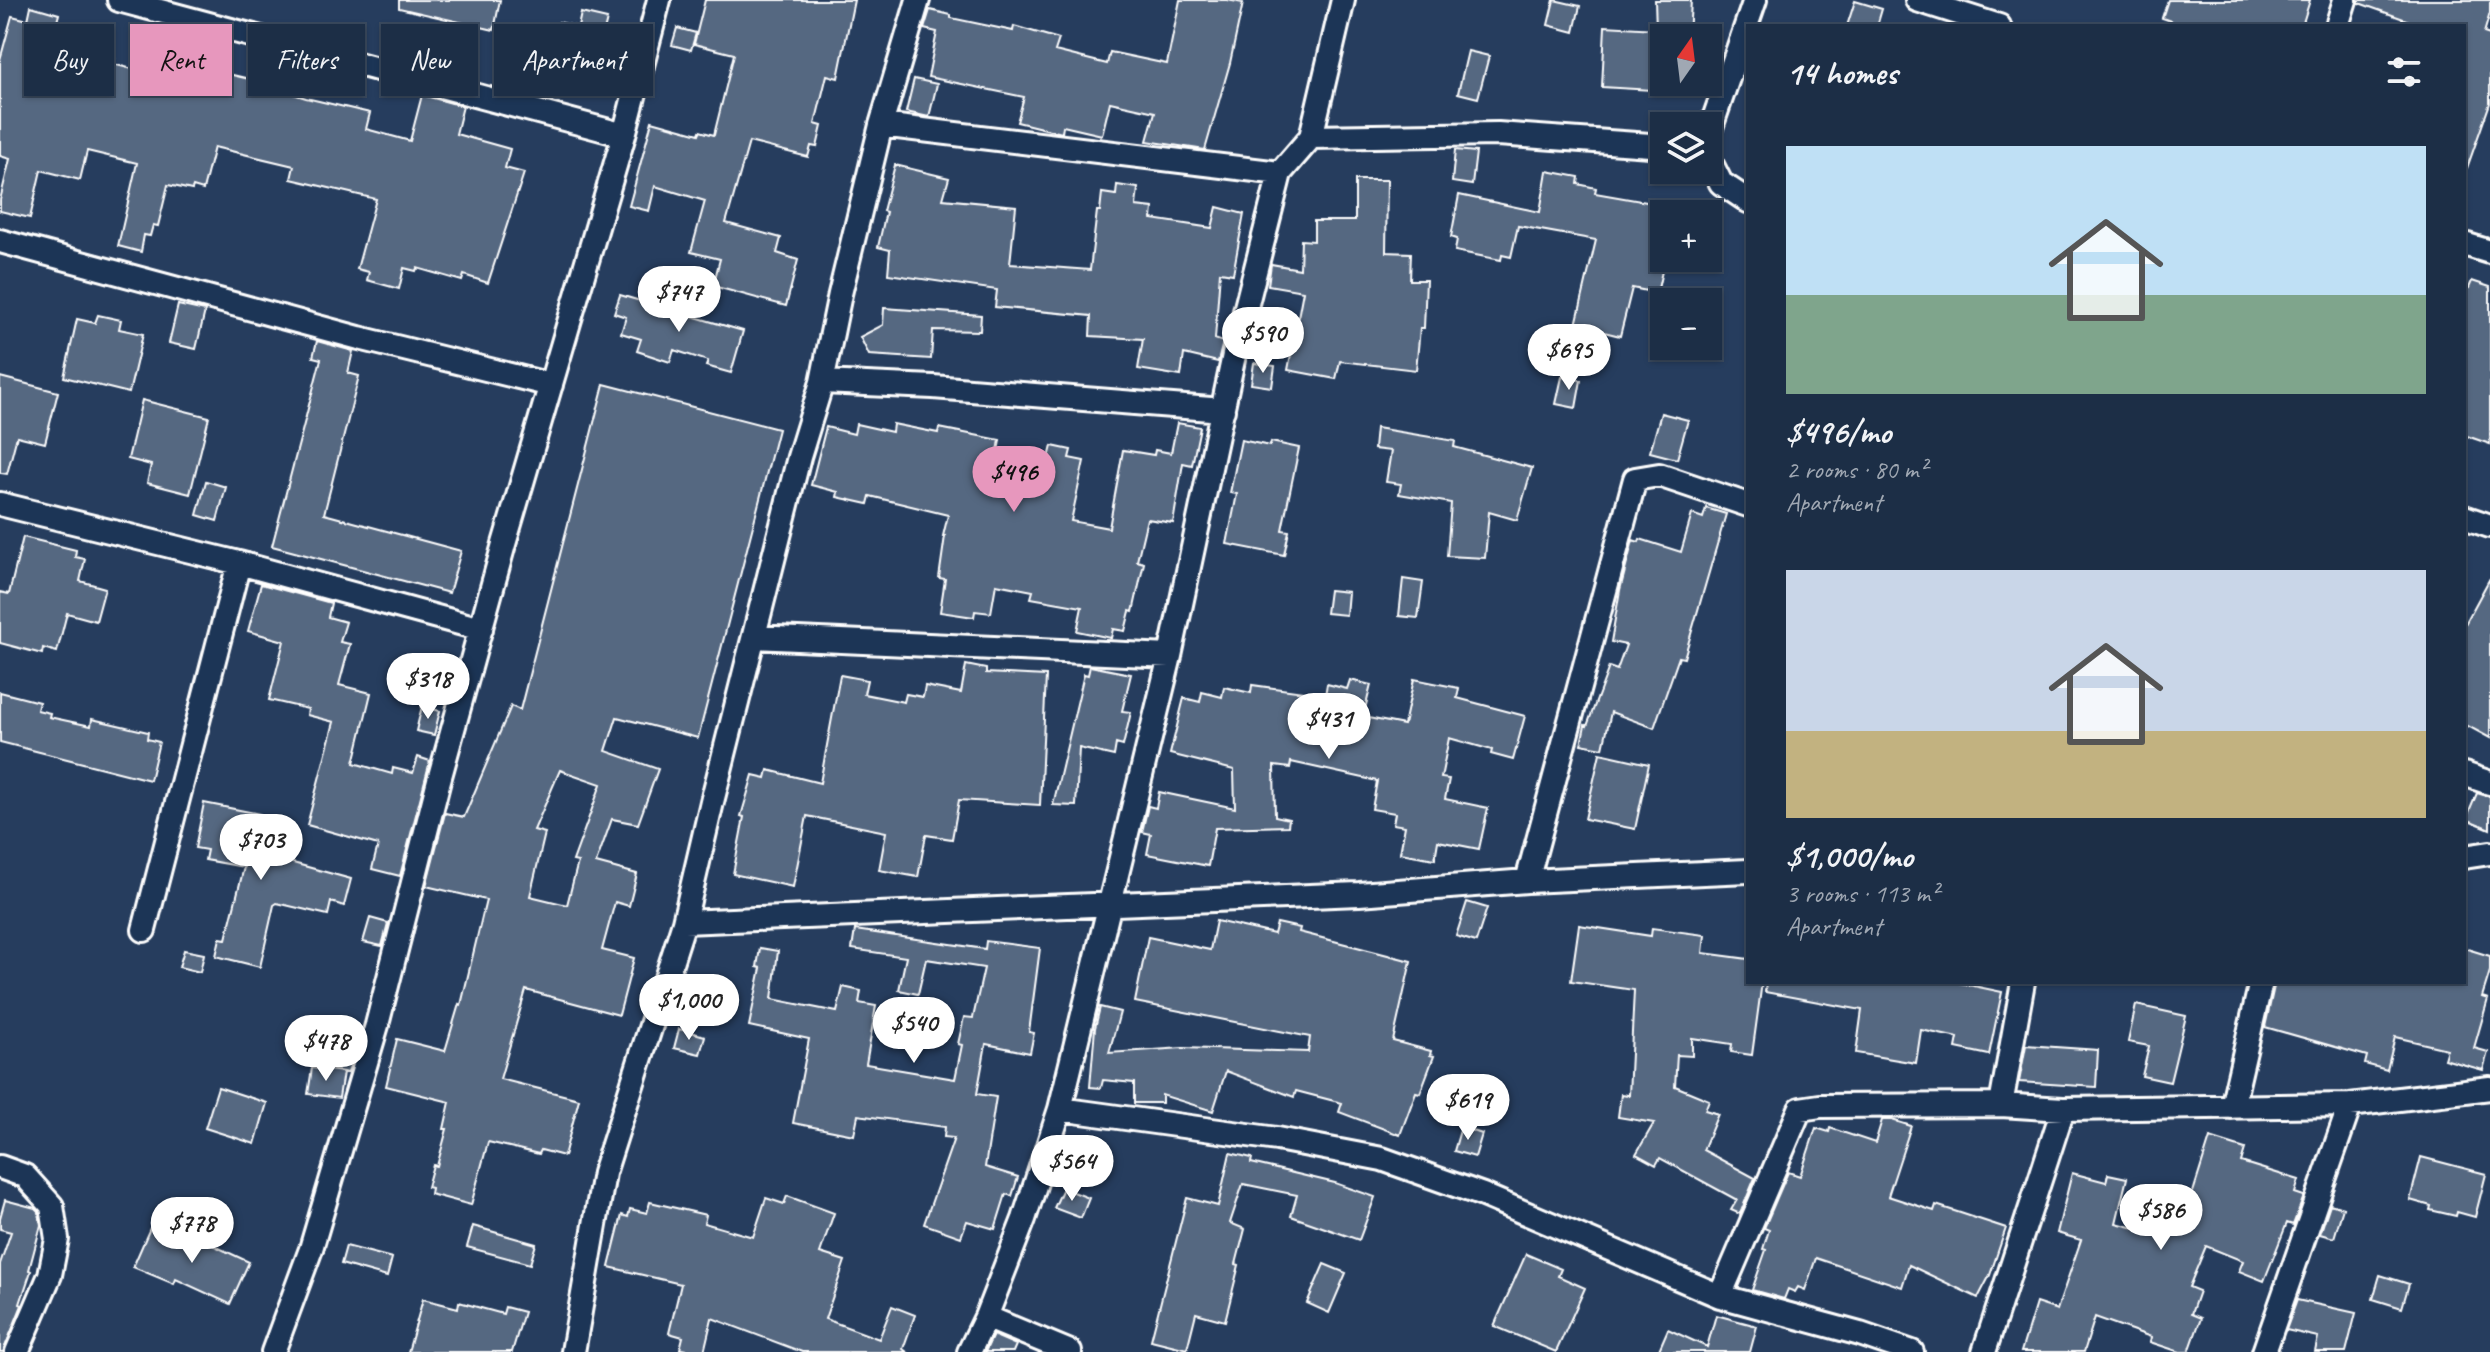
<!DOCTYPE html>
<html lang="en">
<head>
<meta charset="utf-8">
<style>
  body { margin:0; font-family:Caveat,sans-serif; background:#293a51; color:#f1f3f6; height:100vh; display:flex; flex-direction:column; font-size:30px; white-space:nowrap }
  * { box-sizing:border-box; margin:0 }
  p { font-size:26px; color:#a0a8b3 }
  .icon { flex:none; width:44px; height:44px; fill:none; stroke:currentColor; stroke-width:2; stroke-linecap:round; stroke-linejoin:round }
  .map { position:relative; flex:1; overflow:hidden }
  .side { position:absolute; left:1746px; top:24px; width:720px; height:960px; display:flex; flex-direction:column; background:#1c2e46; border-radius:0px; box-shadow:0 2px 6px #0004,0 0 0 2px #3a4a5f }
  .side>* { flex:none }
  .top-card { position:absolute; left:24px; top:24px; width:760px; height:72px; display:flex; gap:16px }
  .needle { width:52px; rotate:14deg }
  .tools { position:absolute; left:1650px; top:24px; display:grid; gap:16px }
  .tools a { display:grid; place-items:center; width:72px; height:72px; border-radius:0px; background:#1c2e46; box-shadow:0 2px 6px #0004,0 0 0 2px #3a4a5f; font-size:40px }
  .price { position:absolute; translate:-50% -68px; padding:0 18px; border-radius:28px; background:#fff; color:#222; font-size:26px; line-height:52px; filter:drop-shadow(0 2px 4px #0008) }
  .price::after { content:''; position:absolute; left:50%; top:48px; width:24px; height:18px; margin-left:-12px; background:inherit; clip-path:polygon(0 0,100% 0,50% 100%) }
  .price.active { background:#e797bd; color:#111 }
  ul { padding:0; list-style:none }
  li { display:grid; align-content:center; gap:16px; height:424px; padding:0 40px }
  li span { display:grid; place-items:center; height:248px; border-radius:0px; color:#555 }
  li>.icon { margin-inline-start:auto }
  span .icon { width:144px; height:144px; fill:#fffc; stroke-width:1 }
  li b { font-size:34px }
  h2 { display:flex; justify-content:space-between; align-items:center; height:96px; padding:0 40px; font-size:34px }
  .chip { padding:0 28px; border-radius:0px; background:#1c2e46; box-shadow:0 2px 6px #0004,0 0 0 2px #3a4a5f; font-size:28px; line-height:72px }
  .chip.active { background:#e797bd; color:#111 }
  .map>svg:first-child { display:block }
  .building { fill:#556781; stroke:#fff; stroke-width:2; fill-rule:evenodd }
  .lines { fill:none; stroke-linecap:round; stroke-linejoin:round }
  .minor-casing { stroke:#fff; stroke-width:28 }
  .minor { stroke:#1d3557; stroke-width:22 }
</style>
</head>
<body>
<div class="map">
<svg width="2490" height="1352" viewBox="0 0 2490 1352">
  <rect width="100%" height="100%" fill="#263d5e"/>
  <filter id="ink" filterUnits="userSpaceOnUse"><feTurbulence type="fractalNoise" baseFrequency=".0125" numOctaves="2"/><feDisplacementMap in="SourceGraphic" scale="16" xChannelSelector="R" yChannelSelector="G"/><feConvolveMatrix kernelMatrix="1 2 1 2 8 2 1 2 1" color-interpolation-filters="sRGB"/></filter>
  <g filter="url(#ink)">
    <!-- building -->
    <path class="building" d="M399,0H500L494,30L399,8Z
      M705,0H854L838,78L827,75L815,124L822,126L817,147L811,146L808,157L749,142L726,223L781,238L777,253L798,260L786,306L713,286L720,259L691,252L705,201L655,186L649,211L629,206L652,121L699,134L700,131L714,135L734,54L694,44Z
      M1180,0H1227L1243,3L1230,63L1205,150L1147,141L1155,112L1110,102L1102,135L1063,126L1062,133L1058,132L1017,122L1024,97L928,77L937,32L924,29L930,10L951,15V18L1013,31L1014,26L1059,39L1055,51L1107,64L1110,52L1167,64Z
      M1554,0L1580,6L1574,32L1548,25Z
      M1655,0H1691L1689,38H1664V72H1654L1652,90L1602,87L1605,26L1656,29Z
      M2168,0H2310L2302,26H2185L2162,18Z
      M2359,0H2490V13L2484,33L2490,35V103L2467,168H2464V26H2423L2359,3Z
      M1855,1L1882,9L1877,26H1847Z
      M31,6L59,14L46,65L91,77L97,55L115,59L113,64L160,76L164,59L288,88L287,92L306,98L370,113L366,129L410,141L422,95L463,106L456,134L510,149L505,168L524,173L488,283L464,275L462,281L417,268L416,271L404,268L399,289L367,280L369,272L357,269L376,199L291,179L294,166L214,147L203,190L193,187L192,190L168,185L158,226L153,225L150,236L144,235L141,252L118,246L137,163L87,151L80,180L41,170L30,218L0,211V200L10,159L0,156V60L12,16L28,20Z
      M581,13L607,19L603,35L609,36L595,82L534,64L533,69L508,63L514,30L554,39L559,22L578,27Z
      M677,28L696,33L691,50L672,45Z
      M1468,51L1489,56L1478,98L1458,93Z
      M914,79L937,84L929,117L906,112Z
      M1455,150L1476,152L1472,185L1452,182Z
      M895,165L949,178L943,199L1016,206L1010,264L1090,270L1097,211H1100L1102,193L1116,195L1117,185L1138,188L1136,206L1153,208L1152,219L1212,228L1217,207L1244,214L1233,274L1220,272L1215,339L1223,342L1218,362L1184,354L1181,376L1138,369L1143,339L1090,336L1091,316L995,307L997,290L888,274L890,250L878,247L886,212L883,211Z
      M1547,171L1579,177L1578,184L1596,188L1595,193L1664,205L1653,269L1662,271L1657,293L1632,288L1620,336L1576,325L1596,240L1518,226L1511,257L1502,255L1501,260L1455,251L1457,239L1451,237L1459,195L1540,212Z
      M1355,180H1387L1386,252L1411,253L1410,280H1426L1424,328H1420L1416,370L1340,361L1336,379L1288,370L1303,291L1268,285L1271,264L1300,269L1301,240L1314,241V221H1355Z
      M2472,281L2490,287V444L2464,435V287L2469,288Z
      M620,295L743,331L731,373L706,366L708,361L674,350L670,362L637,351L641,339L621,333L626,317L614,313Z
      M178,305L205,311L196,349L169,343Z
      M884,308L981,315L980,331L933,330L931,359L869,355L860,337L883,325Z
      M98,315L121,320L119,329L143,334L129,393L64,377L77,319L95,323Z
      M317,341L353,351L348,373L359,376L324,514L461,551L449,593L272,546L321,359L313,357Z
      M1254,363L1275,366L1272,387L1251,384Z
      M0,377L58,392L45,443L17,436L7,474L0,473Z
      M1562,377L1581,380L1576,408L1556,404Z
      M604,384L778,429L698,738L617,717L606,751L658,769L638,824L612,819L596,863L637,874L629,906L615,902L602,950L634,958L619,1015L526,990L500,1079L579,1099L564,1156L541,1150L539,1154L488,1142L471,1205L430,1194L431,1188L427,1187L433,1165L437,1166L447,1129H444L450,1102L386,1086L397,1039L445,1051L459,1004L461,1005L486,900L426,886L445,813L464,817L511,706L520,710ZM560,770L601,784L573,861L578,862L567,905L530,896L545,833L534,830Z
      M142,400L209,417L190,494L147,483L151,465L128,459Z
      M1661,413L1688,420L1677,459L1650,452Z
      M1177,423L1200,427L1192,465L1183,463L1173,523L1147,519L1137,561L1144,563L1133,612L1130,611L1125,631L1113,629L1111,638L1077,631L1082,607L1031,598L1033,591L996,584L991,613L975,611L974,617L940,612L945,579L939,578L945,536H943L948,515L870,496L868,504L837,497L838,492L811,485L826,427L854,434L856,424L892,432L893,424L938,433L939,428L1000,440L997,457L1034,465L1037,455L1049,458L1052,446L1071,450L1069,458L1084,461L1071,521L1109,528L1123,450L1154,455L1155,450L1171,453Z
      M1376,428L1455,441L1454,447L1532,468L1517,520L1489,512L1485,558L1447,556L1451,503L1399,494L1401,484L1386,482L1391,451L1374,449Z
      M1241,440L1270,446L1271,442L1299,448L1282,530L1289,531L1284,555L1227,544L1237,494L1230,493Z
      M206,481L226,487L217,521L197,515Z
      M1706,508L1726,514L1684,658L1679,657L1654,728L1611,712L1603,748L1581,744L1585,725L1587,726L1609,667L1617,670L1626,645L1611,642L1620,590L1633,540L1639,542L1640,539L1681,552L1692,514L1703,518Z
      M23,537L76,550L75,557L85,559L80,581L105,588L96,621L67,613L57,652L43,648L42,654L0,643V592L9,594Z
      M2490,578V738L2464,724V626Z
      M1403,579L1423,582L1418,618L1399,616Z
      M261,584L331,603L328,617L346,622L340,642L350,644L339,685L371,693L354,763L392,774L393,768L413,773L418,757L430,761L400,876L372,869L378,845L307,825L334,722L307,715L308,709L269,700L284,641L248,631Z
      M1329,590L1348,592L1346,615L1326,613Z
      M966,665L986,669V673L1046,676L1040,805L959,800L952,839L926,835L918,877L879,870L886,832L807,816L793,887L733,874L744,817L741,816L753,775L766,778L768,770L820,783L840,675L867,680L864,694L904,702L906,694L923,697L925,686L961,693Z
      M1090,666L1131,674L1122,711L1131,712L1123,746L1116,744L1114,756L1079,748L1076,806L1053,805L1084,674L1088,675Z
      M1414,679L1459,688L1457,698L1525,716L1513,760L1491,754L1492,750L1449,738L1441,778L1449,779L1445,799L1488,808L1479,849L1438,841L1435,859L1400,853L1405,826L1393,824L1395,813L1372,809L1377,781L1291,762L1290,768L1274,766L1275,816L1289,819L1288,826L1215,828L1208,866L1147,854L1151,834L1142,832L1148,806L1156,808L1159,792L1235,808L1234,770L1170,754L1184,698L1200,702L1202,692L1222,697L1224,687L1251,693L1252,685L1325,695L1327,684L1347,689L1350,680L1371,685L1363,717L1404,725Z
      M0,692L39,702L37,710L50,713L49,717L91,726L92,719L148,732L147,739L159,742L150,780L0,742Z
      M422,706L440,711L434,735L416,731Z
      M1600,753L1649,764L1635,829L1585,819Z
      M2477,793L2490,797V829L2466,819Z
      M204,803L260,814L253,852L351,879L344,906L331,902L328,915L277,903L274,905L260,967L216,956L220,938L226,939L244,867L205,860L207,850L195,848Z
      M1467,902L1487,908L1476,942L1456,936Z
      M370,918L388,923L382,946L363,942Z
      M1216,921L1274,934L1277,923L1300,928L1299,932L1411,961L1393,1041L1431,1051L1430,1055L1434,1056L1420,1093L1416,1092L1400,1135L1339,1112L1342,1103L1296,1091L1294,1097L1226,1071L1213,1111L1162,1095V1103H1134V1083L1103,1080L1101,1088L1090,1087L1095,1028L1100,1007L1120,1012L1109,1053L1183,1048L1308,1052L1310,1037L1135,1002L1148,937L1210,950Z
      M1579,925L1651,936L1652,928L1705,935L1703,953L1748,959V982H1762L1752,1055L1731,1052L1732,1044L1692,1038V1056L1677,1055L1675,1086L1709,1100L1705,1110L1718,1114L1703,1150L1755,1178L1740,1214L1731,1210L1737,1200L1660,1158L1656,1165L1636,1154L1654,1123L1618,1117L1621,1094L1629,1095L1634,990L1571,981Z
      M855,930L985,949L986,941L1040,948L1029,1032L1034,1033L1030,1053L986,1044L977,1094L996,1097L985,1167L1018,1177L1012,1196L1006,1194L995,1229L967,1221L961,1237L924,1224L954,1138L944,1137L945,1127L858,1115L854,1135L793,1123L809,1039L749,1026L761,968L757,967L760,948L778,951L772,999L837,1012L843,987L861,991L859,1003L876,1006L866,1064L955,1079L962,1045L958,1044L964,1017L973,1018L984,968L926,959L918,994L899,990L906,957L852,949Z
      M2464,948L2490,956V971L2482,997L2488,999L2474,1048L2488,1052L2483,1070L2444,1059L2447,1049L2395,1037L2387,1070L2365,1064L2367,1056L2265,1027L2275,982H2464Z
      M184,950L204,954L200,972L179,967Z
      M1766,982H1955L2002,992L1989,1055L1956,1048L1958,1038L1921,1030L1916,1063L1856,1053L1862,1010L1765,992Z
      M2136,1005L2186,1016L2170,1082L2142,1076L2149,1046L2128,1042Z
      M679,1029L705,1036L700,1054L674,1048Z
      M337,1044L355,1047L348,1073L333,1070Z
      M2026,1045L2098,1050L2096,1087L2019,1082Z
      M312,1068L343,1072L339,1098L308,1094Z
      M218,1087L267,1103L255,1144L205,1128Z
      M1882,1120H1892L1911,1126L1888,1196L1934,1211L1936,1205L2006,1228L1990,1275L1978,1298L1909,1265L1902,1287L1816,1258L1805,1290L1798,1287L1795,1292L1788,1289L1784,1299L1752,1290L1766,1250L1763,1249L1769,1230L1764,1228L1788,1172L1800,1176L1816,1128L1829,1132L1830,1128L1875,1143Z
      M1461,1127L1482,1134L1475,1157L1454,1151Z
      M2210,1138L2245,1149L2241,1162L2299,1180L2295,1193L2304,1196L2293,1225L2287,1223L2264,1281L2239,1271L2243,1261L2206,1246L2189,1287L2199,1291L2191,1314L2201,1318L2189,1352H2180L2150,1342L2151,1337L2095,1317L2084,1352H2021L2036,1303L2057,1310L2081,1240L2057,1233L2072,1173L2106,1182L2108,1174L2127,1178L2116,1223L2170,1237L2185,1200L2190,1202Z
      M1230,1153L1252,1158L1251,1163L1335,1183L1375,1197L1359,1240L1291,1216L1297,1195L1243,1184L1230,1223L1245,1229L1236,1264L1239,1265L1225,1321L1196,1313L1187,1349L1151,1340L1187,1198L1218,1206Z
      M2421,1157L2486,1174L2475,1217L2457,1212L2456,1216L2430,1210L2431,1206L2410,1200Z
      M1063,1188L1089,1198L1081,1218L1054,1208Z
      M787,1196L834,1213L820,1253L845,1261L825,1319L879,1339L892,1306L915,1315L903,1349L907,1352H802L712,1318L704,1352L680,1349L683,1337L669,1333L681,1284L609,1267L622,1215L628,1217L630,1209L647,1213L650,1202L706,1215L704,1223L753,1237L766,1198L784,1204Z
      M5,1200L35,1208L39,1212L41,1225L29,1270L31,1271L20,1304L22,1305L3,1352H0V1264L11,1232L0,1229V1218Z
      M2330,1204L2343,1208L2334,1238L2320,1234Z
      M473,1226L536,1244L530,1264L467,1247Z
      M150,1228L198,1248L202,1240L249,1262L230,1304L176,1279L174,1284L133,1267Z
      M346,1246L392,1258L387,1277L341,1264Z
      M1526,1254L1561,1269L1558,1276L1585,1288L1556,1352L1494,1326Z
      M1324,1264L1346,1273L1329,1313L1307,1303Z
      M2380,1275L2409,1284L2402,1308L2373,1299Z
      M423,1299L458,1308L459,1302L503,1314L505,1307L524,1312L512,1352H408Z
      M2297,1300L2356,1313L2346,1352H2315L2318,1337L2286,1330Z
      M1716,1315L1757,1326L1750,1352H1658L1668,1329L1707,1347Z
      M993,1335L1016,1345L1013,1352H985Z"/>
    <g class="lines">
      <!-- minor casing -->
      <g class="minor-casing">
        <path id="minor" d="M119,0L624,135
          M1917,0L1999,26
          M2337,26L2345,0
          M881,125L1280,173
          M1708,136L1755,0
          M1311,137L1498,134L1664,146
          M1708,157L1721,183L1748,201
          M0,241L359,338L551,385
          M2464,244L2490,252
          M822,382L933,387L1223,410
          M0,504L239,563L481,629
          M2464,517L2490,526
          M754,637L1170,656
          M2464,774L2490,783
          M2464,857L2490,853
          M1527,881L1635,479L1659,475L1748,505
          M684,922L1359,894L1527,881L1748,871
          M144,930L239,563
          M2001,1105L2023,982
          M2232,1107L2261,982
          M1060,1109L1277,1139L1382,1159L1483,1195L1720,1296L1860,1334L1912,1352
          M0,1167L25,1176L52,1206L57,1239L50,1275L17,1352
          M1720,1296L1800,1109L1820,1106L2001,1105L2063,1109L2350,1105L2490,1088
          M986,1317L1070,1352
          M273,1352L311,1249L377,1025L439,780L504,544L624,135L659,0
          M573,1352L604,1173L684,922L712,802L799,457L822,382L840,294L881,125L918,0
          M969,1352L986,1317L1024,1219L1060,1109L1170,656L1234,355L1280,173L1311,137L1343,0
          M1984,1352L2063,1109
          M2264,1352L2350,1105"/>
      </g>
      <!-- minor -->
      <use href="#minor" class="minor"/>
    </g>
  </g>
</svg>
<div class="tools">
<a><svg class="needle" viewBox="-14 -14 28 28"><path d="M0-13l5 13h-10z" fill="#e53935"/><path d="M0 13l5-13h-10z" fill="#a0a8b3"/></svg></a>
<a><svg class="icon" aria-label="layers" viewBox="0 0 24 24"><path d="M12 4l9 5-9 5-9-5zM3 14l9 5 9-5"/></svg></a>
<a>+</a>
<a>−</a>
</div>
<b class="price" style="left:679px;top:334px">$747</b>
<b class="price" style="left:1263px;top:375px">$590</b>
<b class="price" style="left:1569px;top:392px">$695</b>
<b class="price active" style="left:1014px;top:514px">$496</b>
<b class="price" style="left:428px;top:721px">$318</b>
<b class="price" style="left:1329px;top:761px">$431</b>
<b class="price" style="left:261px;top:882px">$703</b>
<b class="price" style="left:689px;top:1042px">$1,000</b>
<b class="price" style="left:914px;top:1065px">$540</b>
<b class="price" style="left:326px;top:1083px">$478</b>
<b class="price" style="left:1468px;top:1142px">$619</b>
<b class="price" style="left:1072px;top:1203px">$564</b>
<b class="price" style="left:2161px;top:1252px">$586</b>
<b class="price" style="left:192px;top:1265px">$778</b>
<div class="top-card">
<a class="chip">Buy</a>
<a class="chip active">Rent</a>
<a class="chip">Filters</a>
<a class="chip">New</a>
<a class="chip">Apartment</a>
</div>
<section class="side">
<h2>14 homes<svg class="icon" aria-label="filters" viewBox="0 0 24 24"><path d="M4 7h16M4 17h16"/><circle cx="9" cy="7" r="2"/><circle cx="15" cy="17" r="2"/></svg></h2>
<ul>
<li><span style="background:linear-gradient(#bfe0f5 60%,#7fa58c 0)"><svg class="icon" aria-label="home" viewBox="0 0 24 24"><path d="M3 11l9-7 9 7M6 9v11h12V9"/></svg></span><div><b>$496/mo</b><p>2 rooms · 80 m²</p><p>Apartment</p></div></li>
<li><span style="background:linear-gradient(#c9d6e8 65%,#c2b280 0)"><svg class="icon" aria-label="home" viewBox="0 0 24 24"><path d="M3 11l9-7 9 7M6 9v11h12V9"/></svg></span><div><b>$1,000/mo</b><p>3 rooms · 113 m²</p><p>Apartment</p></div></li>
</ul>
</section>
</div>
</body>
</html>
